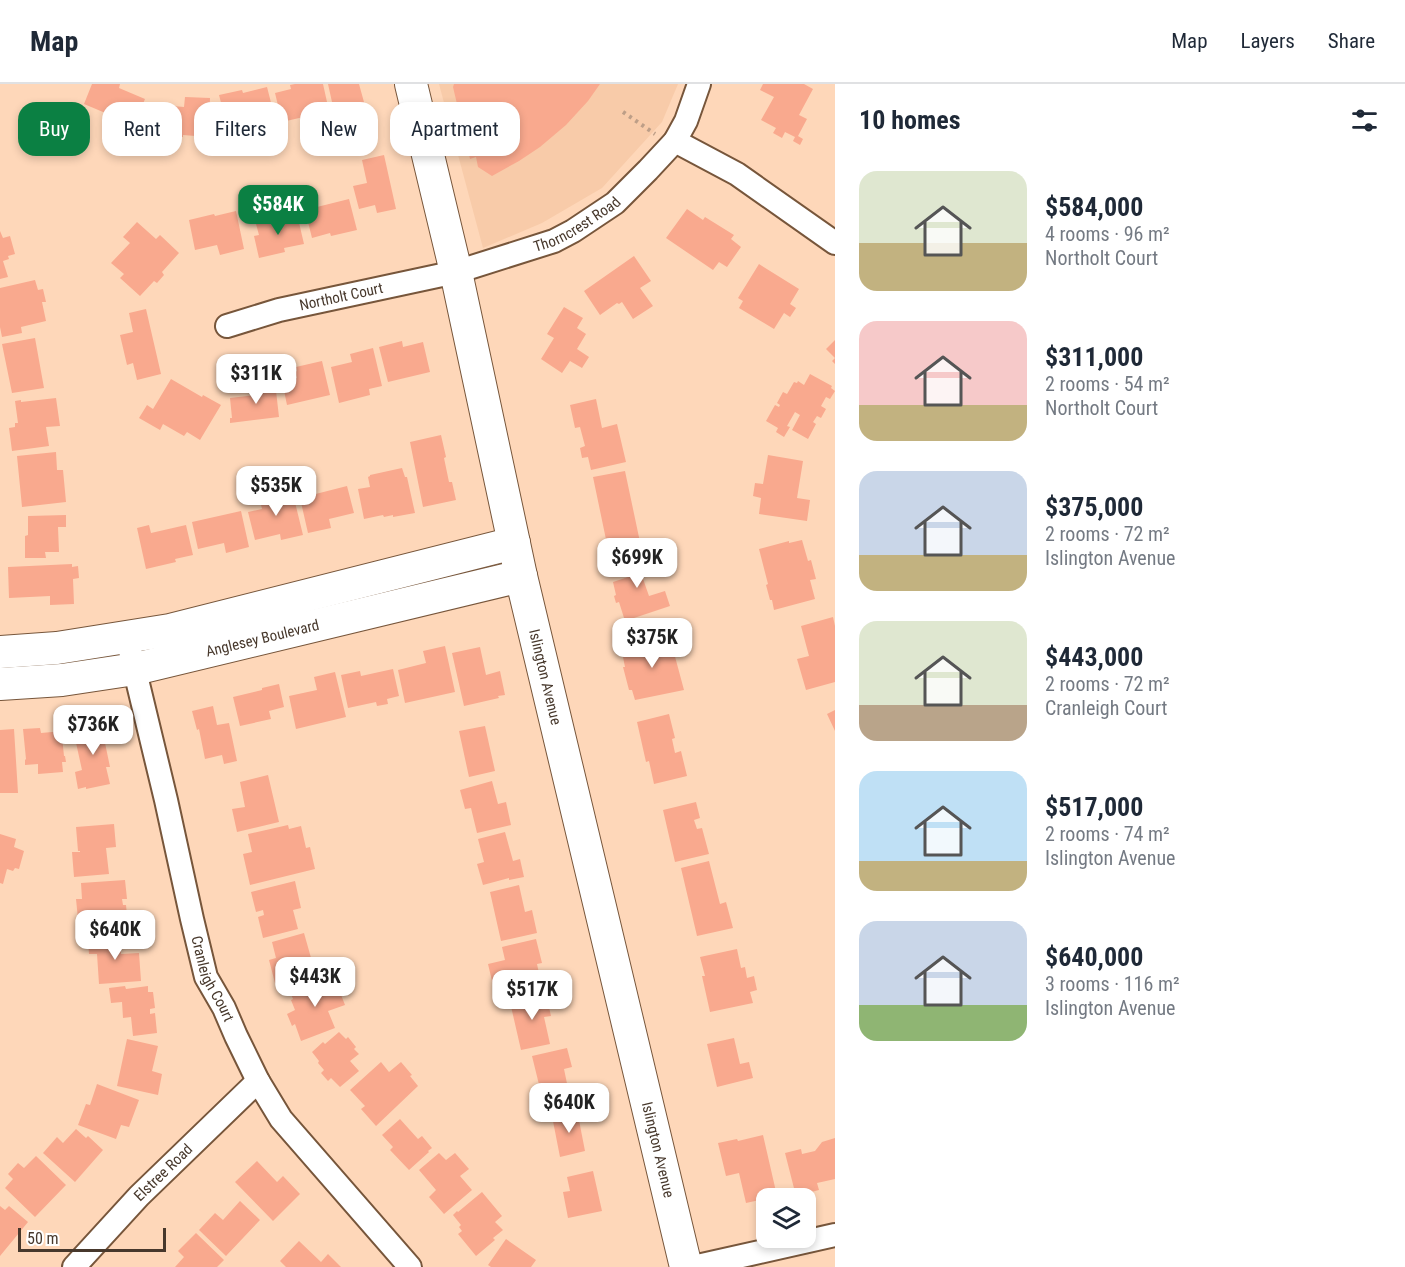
<!DOCTYPE html>
<html lang="en">
<head>
<meta charset="utf-8">
<style>
  body { margin:0; font-family:"Roboto Condensed",sans-serif; background:#f2f2f3; color:#1f2937; height:100vh; display:flex; flex-direction:column; font-size:22px; white-space:nowrap }
  * { box-sizing:border-box; margin:0 }
  p { font-size:20px; color:#747a83 }
  .icon { flex:none; width:33px; height:33px; fill:none; stroke:currentColor; stroke-width:2; stroke-linecap:round; stroke-linejoin:round }
  .map { position:relative; flex:1; overflow:hidden }
  .drawer { display:flex; flex-direction:column; background:#fff; width:570px }
  .drawer>* { flex:none }
  .banner { position:absolute; left:18px; top:18px; width:570px; height:54px; display:flex; gap:12px }
  .buttons { position:absolute; left:756px; top:1104px; display:grid; gap:12px }
  .buttons a { display:grid; place-items:center; width:60px; height:60px; border-radius:12px; background:#fff; box-shadow:0 3px 9px #0003; font-size:30px }
  .scale { position:absolute; left:18px; bottom:15px; width:148px; box-sizing:border-box; padding-left:6px; border:3px solid #47382c; border-top:0; font-size:16px; line-height:21px; white-space:nowrap; color:#47382c; -webkit-text-stroke:4px #fff; paint-order:stroke }
  .price { position:absolute; translate:-50% -51px; padding:0 14px; border-radius:12px; background:#fff; color:#222; font-size:20px; line-height:39px; filter:drop-shadow(0 2px 3px #0008) }
  .price::after { content:''; position:absolute; left:50%; top:36px; width:18px; height:14px; margin-left:-9px; background:inherit; clip-path:polygon(0 0,100% 0,50% 100%) }
  .price.current { background:#0b8043; color:#fff }
  ul { padding:0; list-style:none }
  li { display:flex; align-items:center; gap:18px; height:150px; padding:0 24px }
  li span { display:grid; place-items:center; flex:none; width:168px; height:120px; border-radius:18px; color:#555 }
  li>.icon { margin-inline-start:auto }
  span .icon { width:72px; height:72px; fill:#fffc; stroke-width:1 }
  li b { font-size:26px }
  h2 { display:flex; justify-content:space-between; align-items:center; height:72px; padding:0 24px; font-size:26px }
  .pill { padding:0 21px; border-radius:18px; background:#fff; box-shadow:0 3px 9px #0003; font-size:21px; line-height:54px }
  .pill.current { background:#0b8043; color:#fff }
  header { display:flex; align-items:center; gap:36px; box-sizing:border-box; height:84px; padding:0 30px; background:#fff; border-bottom:2px solid #e0e1e3 }
  header strong { font-size:28px }
  nav { display:flex; gap:33px; margin-inline-start:auto; font-size:21px }
  main { display:flex; flex:1; min-height:0 }
  .map>svg:first-child { display:block }
  .built { fill:#f8cba9 }
  .building { fill:#f9a98e }
  .lines { fill:none; stroke-linecap:round; stroke-linejoin:round }
  .street-casing { stroke:#77563b; stroke-width:26 }
  .secondary-casing { stroke:#77563b; stroke-width:34 }
  .path { stroke:#bd9e87; stroke-width:4; stroke-dasharray:3 4.5; stroke-linecap:butt }
  .street { stroke:#fff; stroke-width:22 }
  .secondary { stroke:#fff; stroke-width:32 }
  .labels { text-anchor:middle; dominant-baseline:central; stroke-width:6; stroke-linejoin:round; paint-order:stroke }
  .street-label { font-size:15px; fill:#47382c; stroke:#fff }
</style>
</head>
<body>
<header>
<strong>Map</strong>
<nav><a>Map</a><a>Layers</a><a>Share</a></nav>
</header>
<main>
<div class="map">
<svg width="835" height="1183" viewBox="0 0 835 1183">
  <rect width="100%" height="100%" fill="#fed7b9"/>
  <!-- built -->
  <path class="built" d="M439,0H678L662,38L602,104L542,139L483,164Z"/>
  <!-- building -->
  <path class="building" d="M92,0H120L119,4L145,15L134,41L84,20Z
    M295,0H323L329,27L282,38L275,9L291,5L290,1Z
    M328,0H359L367,29L336,36Z
    M454,0H600L588,17L566,41L540,63L519,77L492,92L478,83L476,73L470,75L453,3Z
    M763,0H804L813,5L799,31L807,35L798,52L803,55L800,61L793,57L795,53L785,48L782,54L773,49L776,44L761,36L774,13L760,6Z
    M267,3L276,38L229,49L219,11L242,6L243,9Z
    M185,13L210,14L208,53L183,51V53L159,52L161,21L184,23Z
    M384,71L396,125L377,129L375,121L359,125L353,102L367,99L362,76Z
    M349,115L357,146L331,152L330,149L312,154L305,126Z
    M687,125L703,136L705,133L734,151L731,155L741,163L727,183L719,178L713,186L666,154Z
    M236,127L244,165L220,171L217,161L195,166L189,136L214,130L215,132Z
    M297,130L304,160L284,164L285,168L259,174L254,152L259,151L256,140Z
    M137,138L156,155L160,151L179,169L162,188L164,191L157,199L154,197L140,212L120,194L124,190L111,179L130,159L123,153Z
    M0,147L3,154L10,152L15,170L8,172L9,175L3,177L8,193L0,195Z
    M634,172L651,197L640,204L653,222L633,235L622,218L619,220L617,219L600,231L584,207Z
    M759,180L799,205L790,220L796,224L790,233L784,229L774,245L739,224L743,217L738,214Z
    M35,196L38,206L43,205L46,218H42L46,237L21,243L22,249L2,253L0,243V204Z
    M564,223L583,234L577,244L586,250L577,265L589,273L582,284L570,277L562,289L541,275L554,254L547,250Z
    M146,225L161,290L137,296L133,279L127,281L120,251L133,248L129,229Z
    M35,254L44,304L12,309L2,260Z
    M835,256V280L832,277L835,274L826,265Z
    M402,257L403,263L423,258L430,288L388,298L379,263Z
    M373,264L382,302L369,305L370,311L339,319L331,283L352,278L350,270Z
    M322,277L330,311L287,321L282,297L297,294L295,288L297,287L296,283Z
    M810,290L832,302L831,304L835,307L830,315L826,313L821,322L826,325L821,334L817,332L813,338L816,340L808,355L792,346L800,331L795,328L787,342L790,343L784,353L776,348L778,344L766,337L775,321L779,323L780,321L777,319L783,308L787,310L794,298L797,299L798,297L804,301Z
    M171,295L202,313L203,311L221,321L200,356L187,348L184,352L163,340L160,346L139,334L147,321L153,325Z
    M275,298L279,333L230,339V334H232L230,314L256,311L255,300Z
    M56,314L60,342L46,343L49,362L12,367L9,344L15,343V339H18L15,317L21,316V318Z
    M596,315L602,344L617,340L626,378L591,386L588,373L582,374L580,364L585,362L580,343L575,344L570,321Z
    M441,351L446,373L444,374L449,398H452L456,416L423,423L410,358Z
    M56,368L57,386H63L66,418L22,423L17,372Z
    M768,371L803,377L797,414L810,416L807,437L759,430L761,414L753,412L755,399L763,400Z
    M402,384L405,393H407L415,429L393,433V431L384,433L383,431L364,435L358,405L370,403L368,393L370,392V391Z
    M625,387L640,458L608,465L593,393Z
    M347,402L354,429L329,435L331,444L308,449L300,414Z
    M292,406L303,451L281,456L280,450L255,456L248,428L262,425L259,412L273,409L275,414L278,413L282,412L281,408Z
    M241,427L249,463L226,469L224,459L198,465L192,438Z
    M66,431V443H58L59,468H45L46,474H25V452L28,451V432Z
    M149,441L151,449L186,441L193,471L175,475L176,478L146,485L137,444Z
    M802,456L808,477L811,476L816,495L810,496L815,515L774,526L772,516H770L766,501L768,500L759,465L789,457V459Z
    M640,465L648,491L642,492L649,512L665,507L670,522L625,537L619,518L616,519L614,512L616,511L613,498L628,493L621,471Z
    M72,480V483L78,482L79,494L73,495L74,520L50,521V512L9,514L8,483Z
    M833,533L835,542V598L806,606L797,575L809,572L801,542Z
    M670,554L684,606L635,616L632,606H629L623,583H625L623,573L626,572L624,563Z
    M445,562L455,608L405,619L398,586L426,579L423,567Z
    M480,563L486,591L500,587L505,611L498,612L499,614L464,622L452,569Z
    M393,585L399,612L387,615L388,620L377,622L376,618L348,624L341,591L360,587L361,592Z
    M335,588L346,633L296,645L289,612L317,606L314,593Z
    M279,600L284,623L269,627L271,635L240,642L233,613L262,606V604Z
    M213,622L217,641L229,639L237,677L224,680L222,671L205,675L199,645L197,646L192,627Z
    M835,626V647L827,630Z
    M669,630L675,654L672,655L675,669L681,667L687,692L654,700L649,677L646,678L637,638Z
    M106,638L110,658L105,659L110,683H106L110,700L86,705V703L78,705L75,688L82,686L73,645Z
    M485,642L495,687L469,693L459,647Z
    M40,644L41,649L63,647L64,653H62L64,672H65L66,678H62L63,688L38,690V680L25,681V676L26,675L23,645Z
    M14,645L18,709H0V646Z
    M268,691L279,738L237,748L232,725L245,723L240,698Z
    M492,697L498,720L506,718L511,741L477,749L471,724L465,725L460,706Z
    M696,718L700,734L694,736L697,745L702,744L709,770L675,778L663,726Z
    M114,740L116,763L106,764L109,790L74,793L72,768H80V767H78L76,743Z
    M288,741L289,745L301,742L306,764L310,763L315,785L250,801L243,770L252,768L248,750Z
    M505,748L513,777L520,775L524,793L509,796V794L483,801L477,780L484,778L478,755Z
    M0,750L16,755L14,763L24,767L19,785L15,784L13,787L7,785L3,800L0,799Z
    M709,777L720,820L726,818L733,844L697,852L681,784Z
    M125,796L127,815H122L123,821H126L127,831H121L122,842L91,845L90,834L78,835L76,815H82L81,799Z
    M295,797L301,824L293,826L298,845L263,854L258,833L264,831L263,826L256,828L251,808Z
    M519,801L525,828L532,826L537,849L501,857L490,808Z
    M304,849L315,888L275,899L269,876L276,874L272,858Z
    M119,850L121,870L139,869L141,897L99,900L97,870H89L88,857H96L95,852Z
    M536,855L542,879L537,880L542,903L496,914L488,880L505,876L502,863Z
    M737,865L741,884L745,883L747,894L754,892L757,906L750,908L753,919L710,928L702,892H705L700,873Z
    M334,893L345,921L328,927L335,944L301,957L295,940L292,942L287,930L295,926L291,916L293,915L291,910Z
    M125,902L126,905L148,902V908H153L155,924L150,925V930L155,929L157,949L133,952L131,933L123,934L122,918L111,919L109,904Z
    M546,910L551,932L544,933L550,960L521,966L510,918Z
    M339,948L346,955L348,953L356,963L354,965L359,970L350,977L359,987L340,1003L331,994L328,997L321,989L324,986L318,979L319,977L312,968L323,958L325,960Z
    M734,954L740,980L749,978L753,994L717,1003L707,960Z
    M127,955L158,962L152,987L162,990L158,1011L117,1002Z
    M567,964L572,983L564,985L570,1014L544,1021L532,972Z
    M381,978L389,988L401,978L412,991L410,992L418,1002L376,1042L361,1025L365,1022L350,1006Z
    M97,1000L139,1016L129,1043L121,1041L116,1055L78,1041L86,1020L90,1021Z
    M577,1026L585,1067L560,1073L552,1032Z
    M400,1035L418,1055L422,1052L432,1064L428,1067L429,1068L409,1086L390,1066L393,1063L382,1051Z
    M76,1045L86,1054L88,1052L103,1066L75,1098L43,1069L57,1053L63,1059Z
    M763,1051L777,1112L746,1119L739,1089L726,1092L718,1059L737,1055L738,1057Z
    M835,1054V1095L817,1099L819,1106L796,1112L785,1069L801,1065L802,1070L815,1067L822,1058Z
    M439,1069L446,1076L455,1069L469,1085L460,1092L472,1106L444,1130L429,1113L436,1106L419,1086Z
    M36,1072L66,1101L35,1133L5,1104L13,1095L8,1090L18,1079L24,1084Z
    M257,1077L277,1098L283,1092L300,1110L273,1137L235,1098Z
    M593,1087L602,1127L568,1134L563,1108L570,1107L567,1093Z
    M482,1108L502,1132L495,1138L503,1146L493,1154L495,1156L476,1172L458,1150L462,1147L459,1143L461,1141L453,1131L457,1127L458,1128Z
    M240,1117L260,1136L226,1172L199,1146L215,1129L223,1136Z
    M0,1122L5,1126L9,1122L28,1138L0,1172Z
    M196,1149L224,1176L217,1183H175L184,1173L178,1167Z
    M506,1155L536,1176L531,1183H491L488,1181Z
    M299,1157L321,1178L328,1170L341,1183H286L280,1177Z"/>
  <g class="lines">
    <!-- street casing -->
    <g class="street-casing">
      <g id="street">
        <path d="M675,57L737,90L835,159"/>
        <path id="s1" d="M227,242L279,226L456,188L554,157L573,147L615,119L648,86L675,57L686,37L699,0"/>
        <path id="s2" d="M127,554L166,716L192,835L206,893L224,924L236,952L258,997L281,1035L410,1183"/>
        <path id="s3" d="M74,1183L139,1112L258,997"/>
        <path d="M693,1183L835,1151"/>
      </g>
    </g>
    <!-- secondary casing -->
    <g class="secondary-casing">
      <g id="secondary">
        <path id="s4" d="M411,0L456,188L521,492L686,1183"/>
        <path d="M0,568L57,564L170,546L514,459"/>
        <path id="s5" d="M0,600L62,596L135,585L521,492"/>
      </g>
    </g>
    <!-- path -->
    <path class="path" d="M623,28L655,50"/>
    <!-- street -->
    <use href="#street" class="street"/>
    <!-- secondary -->
    <use href="#secondary" class="secondary"/>
  </g>
  <g class="labels">
    <!-- street labels -->
    <g class="street-label">
      <text stroke="none"><textPath href="#s1" startOffset="366">Thorncrest Road</textPath></text>
      <text stroke="none"><textPath href="#s1" startOffset="118">Northolt Court</textPath></text>
      <text stroke="none"><textPath href="#s5" startOffset="267">Anglesey Boulevard</textPath></text>
      <text stroke="none"><textPath href="#s4" startOffset="608">Islington Avenue</textPath></text>
      <text stroke="none"><textPath href="#s2" startOffset="352">Cranleigh Court</textPath></text>
      <text stroke="none"><textPath href="#s4" startOffset="1094">Islington Avenue</textPath></text>
      <text stroke="none"><textPath href="#s3" startOffset="130">Elstree Road</textPath></text>
    </g>
  </g>
</svg>
<div class="buttons">
<a><svg class="icon" aria-label="layers" viewBox="0 0 24 24"><path d="M12 4l9 5-9 5-9-5zM3 14l9 5 9-5"/></svg></a>
</div>
<div class="scale">50 m</div>
<b class="price current" style="left:278px;top:152px">$584K</b>
<b class="price" style="left:256px;top:321px">$311K</b>
<b class="price" style="left:276px;top:433px">$535K</b>
<b class="price" style="left:637px;top:505px">$699K</b>
<b class="price" style="left:652px;top:585px">$375K</b>
<b class="price" style="left:93px;top:672px">$736K</b>
<b class="price" style="left:115px;top:877px">$640K</b>
<b class="price" style="left:315px;top:924px">$443K</b>
<b class="price" style="left:532px;top:937px">$517K</b>
<b class="price" style="left:569px;top:1050px">$640K</b>
<div class="banner">
<a class="pill current">Buy</a>
<a class="pill">Rent</a>
<a class="pill">Filters</a>
<a class="pill">New</a>
<a class="pill">Apartment</a>
</div>
</div>
<section class="drawer">
<h2>10 homes<svg class="icon" aria-label="filters" viewBox="0 0 24 24"><path d="M4 7h16M4 17h16"/><circle cx="9" cy="7" r="2"/><circle cx="15" cy="17" r="2"/></svg></h2>
<ul>
<li><span style="background:linear-gradient(#dfe7d0 60%,#c2b280 0)"><svg class="icon" aria-label="home" viewBox="0 0 24 24"><path d="M3 11l9-7 9 7M6 9v11h12V9"/></svg></span><div><b>$584,000</b><p>4 rooms · 96 m²</p><p>Northolt Court</p></div></li>
<li><span style="background:linear-gradient(#f6c9c9 70%,#c2b280 0)"><svg class="icon" aria-label="home" viewBox="0 0 24 24"><path d="M3 11l9-7 9 7M6 9v11h12V9"/></svg></span><div><b>$311,000</b><p>2 rooms · 54 m²</p><p>Northolt Court</p></div></li>
<li><span style="background:linear-gradient(#c9d6e8 70%,#c2b280 0)"><svg class="icon" aria-label="home" viewBox="0 0 24 24"><path d="M3 11l9-7 9 7M6 9v11h12V9"/></svg></span><div><b>$375,000</b><p>2 rooms · 72 m²</p><p>Islington Avenue</p></div></li>
<li><span style="background:linear-gradient(#dfe7d0 70%,#b9a48a 0)"><svg class="icon" aria-label="home" viewBox="0 0 24 24"><path d="M3 11l9-7 9 7M6 9v11h12V9"/></svg></span><div><b>$443,000</b><p>2 rooms · 72 m²</p><p>Cranleigh Court</p></div></li>
<li><span style="background:linear-gradient(#bfe0f5 75%,#c2b280 0)"><svg class="icon" aria-label="home" viewBox="0 0 24 24"><path d="M3 11l9-7 9 7M6 9v11h12V9"/></svg></span><div><b>$517,000</b><p>2 rooms · 74 m²</p><p>Islington Avenue</p></div></li>
<li><span style="background:linear-gradient(#c9d6e8 70%,#8fb573 0)"><svg class="icon" aria-label="home" viewBox="0 0 24 24"><path d="M3 11l9-7 9 7M6 9v11h12V9"/></svg></span><div><b>$640,000</b><p>3 rooms · 116 m²</p><p>Islington Avenue</p></div></li>
</ul>
</section>
</main>
</body>
</html>
